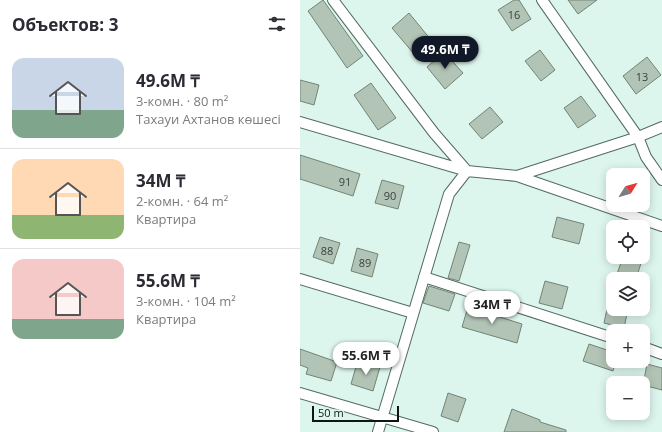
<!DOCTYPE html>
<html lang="ru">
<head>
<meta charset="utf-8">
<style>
  body { margin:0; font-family:"Open Sans",sans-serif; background:#f2f2f3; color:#2b2b33; height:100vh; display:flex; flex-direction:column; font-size:15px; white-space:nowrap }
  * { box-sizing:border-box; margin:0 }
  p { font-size:13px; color:#7c7c81 }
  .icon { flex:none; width:22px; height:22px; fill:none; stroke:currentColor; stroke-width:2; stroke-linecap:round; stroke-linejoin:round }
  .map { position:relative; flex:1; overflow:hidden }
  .details { display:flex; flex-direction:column; background:#fff; width:300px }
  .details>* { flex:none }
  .needle { width:26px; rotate:53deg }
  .buttons { position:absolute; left:306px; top:168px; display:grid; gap:8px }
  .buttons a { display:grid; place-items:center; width:44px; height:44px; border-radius:8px; background:#fff; box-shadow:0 2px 10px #0003; font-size:20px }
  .scale { position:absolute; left:12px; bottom:10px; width:87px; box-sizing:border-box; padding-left:4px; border:2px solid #0e1713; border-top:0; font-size:11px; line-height:14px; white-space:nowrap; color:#0e1713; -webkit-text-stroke:3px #ddf6ed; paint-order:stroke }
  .price { position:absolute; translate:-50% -34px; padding:0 9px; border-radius:14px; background:#fff; color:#222; font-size:13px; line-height:26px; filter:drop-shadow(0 1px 2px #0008) }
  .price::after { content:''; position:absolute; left:50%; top:24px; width:12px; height:9px; margin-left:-6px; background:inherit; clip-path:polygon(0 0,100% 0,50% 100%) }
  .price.selected { background:#111827; color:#fff }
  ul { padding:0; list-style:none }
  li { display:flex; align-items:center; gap:12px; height:100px; padding:0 12px }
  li+li { border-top:1px solid #e1e1e2 }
  li span { display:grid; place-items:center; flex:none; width:112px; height:80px; border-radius:12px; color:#555 }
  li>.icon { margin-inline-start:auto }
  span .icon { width:48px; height:48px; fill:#fffc; stroke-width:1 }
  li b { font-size:17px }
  h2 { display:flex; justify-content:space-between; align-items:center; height:48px; padding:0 12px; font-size:17px }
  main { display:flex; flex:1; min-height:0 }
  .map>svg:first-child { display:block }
  .building { fill:#b2c4b5; stroke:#728475 }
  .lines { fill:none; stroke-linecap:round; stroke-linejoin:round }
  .street-casing { stroke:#536a62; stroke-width:12 }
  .street { stroke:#fff; stroke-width:10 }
  .labels { text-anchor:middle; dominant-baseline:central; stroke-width:3.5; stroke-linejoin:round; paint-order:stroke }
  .number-label { font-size:11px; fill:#37423c }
</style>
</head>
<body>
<main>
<section class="details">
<h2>Объектов: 3<svg class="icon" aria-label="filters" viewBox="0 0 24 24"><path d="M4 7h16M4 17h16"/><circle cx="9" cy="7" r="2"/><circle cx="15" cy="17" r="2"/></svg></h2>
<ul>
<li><span style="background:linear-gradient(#c9d6e8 65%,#7fa58c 0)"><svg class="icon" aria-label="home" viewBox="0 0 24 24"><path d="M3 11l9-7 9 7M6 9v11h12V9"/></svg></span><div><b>49.6M ₸</b><p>3-комн. · 80 m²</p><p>Тахауи Ахтанов көшесі</p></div></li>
<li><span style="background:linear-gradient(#ffd9b3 70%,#8fb573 0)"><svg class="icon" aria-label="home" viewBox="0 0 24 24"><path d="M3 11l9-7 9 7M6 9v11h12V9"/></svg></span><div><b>34M ₸</b><p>2-комн. · 64 m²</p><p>Квартира</p></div></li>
<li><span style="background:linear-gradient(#f6c9c9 75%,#7fa58c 0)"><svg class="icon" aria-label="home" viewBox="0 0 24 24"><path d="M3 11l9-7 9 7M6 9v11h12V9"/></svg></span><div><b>55.6M ₸</b><p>3-комн. · 104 m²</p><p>Квартира</p></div></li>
</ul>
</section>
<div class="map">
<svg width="362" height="432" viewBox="0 0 362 432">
  <rect width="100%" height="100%" fill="#ddf6ed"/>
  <!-- building -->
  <path class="building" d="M23,0L63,56L47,68L8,11Z
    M214,0H219L231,19L212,31L198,10Z
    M268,0H297L278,14Z
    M109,13L131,40L114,54L92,28Z
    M240,50L255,70L241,81L225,61Z
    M144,52L163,73L145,89L127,67Z
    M347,57L361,75L336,94L323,76Z
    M0,80L19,85L14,105L0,101Z
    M71,83L96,118L78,130L54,95Z
    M281,96L296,116L278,128L264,108Z
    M190,107L203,122L182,139L169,124Z
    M0,155L60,174L53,196L0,179Z
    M82,180L104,186L98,209L75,203Z
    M257,217L284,224L279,244L252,237Z
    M20,237L40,243L33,264L13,257Z
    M159,242L170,245L159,281L148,278Z
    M57,248L78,254L72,277L51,271Z
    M323,257H343L336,279L316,277Z
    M245,281L268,287L262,309L239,303Z
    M129,286L155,294L149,311L123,303Z
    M168,307L222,324L217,343L162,327Z
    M307,309H328L324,328L304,323Z
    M289,344L313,352V361H316L313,371L283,361Z
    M0,349L37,362L31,381L6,374L8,368L0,365Z
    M58,360L80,367L73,391L51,384Z
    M347,364L362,368V390L343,385Z
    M148,393L166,399L158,422L141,416Z
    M212,409L240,420V422L266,430V432H204Z"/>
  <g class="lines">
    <!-- street casing -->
    <g class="street-casing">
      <path id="street" d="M33,0L134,133L167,171
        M242,0L338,137L346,157L362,180
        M0,122L167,171L217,176L338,137L362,127
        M217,176L362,226
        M124,277L313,338
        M0,279L113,313
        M343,347L362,354
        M0,393L133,432
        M78,432L149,194L167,171"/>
    </g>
    <!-- street -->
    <use href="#street" class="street"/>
  </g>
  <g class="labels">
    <!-- number labels -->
    <g class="number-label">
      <text x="214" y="14">16</text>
      <text x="342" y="76">13</text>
      <text x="45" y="181">91</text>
      <text x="90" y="195">90</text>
      <text x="27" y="250">88</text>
      <text x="65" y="262">89</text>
    </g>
  </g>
</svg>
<div class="buttons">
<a><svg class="needle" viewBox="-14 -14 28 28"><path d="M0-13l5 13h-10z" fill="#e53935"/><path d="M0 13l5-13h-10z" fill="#7c7c81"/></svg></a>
<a><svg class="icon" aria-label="locate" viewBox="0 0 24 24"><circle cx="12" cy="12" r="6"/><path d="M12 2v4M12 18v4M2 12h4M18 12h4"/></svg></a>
<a><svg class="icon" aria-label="layers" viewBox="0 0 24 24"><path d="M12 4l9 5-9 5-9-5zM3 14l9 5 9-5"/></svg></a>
<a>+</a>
<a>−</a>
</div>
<div class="scale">50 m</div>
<b class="price selected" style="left:145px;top:70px">49.6M ₸</b>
<b class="price" style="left:192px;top:325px">34M ₸</b>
<b class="price" style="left:66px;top:376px">55.6M ₸</b>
</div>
</main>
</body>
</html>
